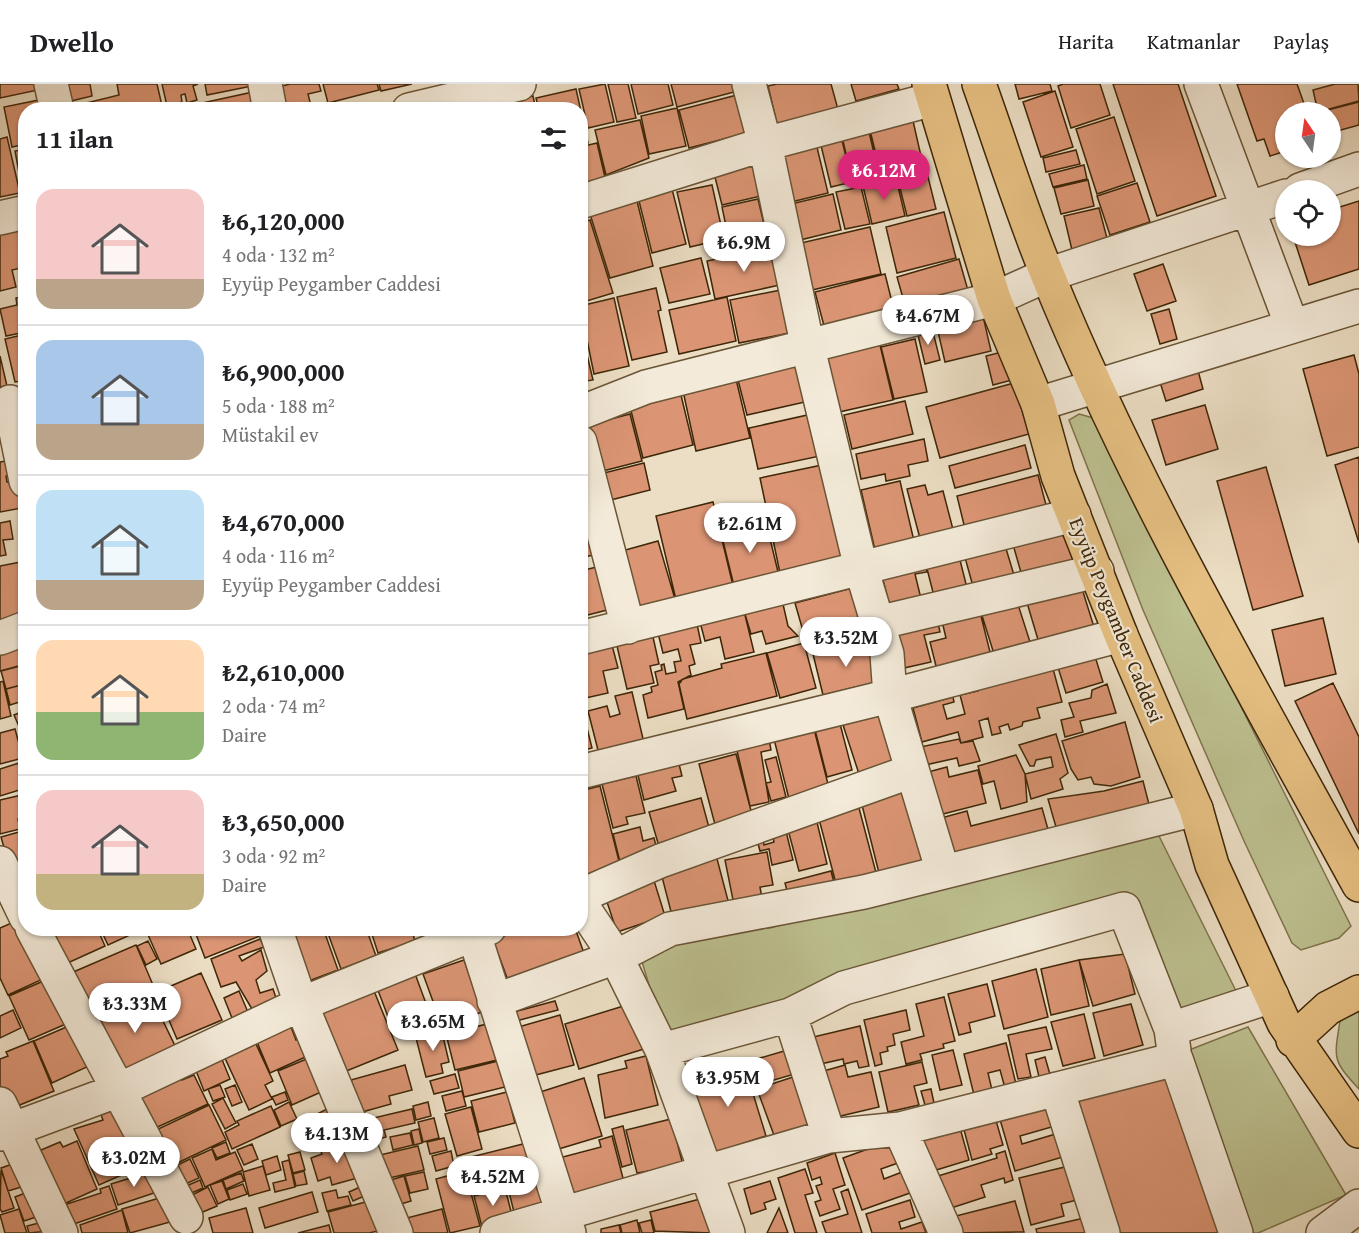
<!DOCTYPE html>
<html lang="tr">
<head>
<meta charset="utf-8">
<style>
  body { margin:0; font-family:"Gentium Book Plus",serif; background:#f2f2f2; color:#202124; height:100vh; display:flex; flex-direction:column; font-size:22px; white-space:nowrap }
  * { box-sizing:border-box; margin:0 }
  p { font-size:20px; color:#757577 }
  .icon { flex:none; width:33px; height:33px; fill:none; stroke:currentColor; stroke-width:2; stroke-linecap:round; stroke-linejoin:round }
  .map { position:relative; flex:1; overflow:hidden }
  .drawer { position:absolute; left:18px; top:18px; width:570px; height:834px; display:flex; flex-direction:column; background:#fff; border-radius:24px; box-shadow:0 2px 4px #0004 }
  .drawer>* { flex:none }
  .needle { width:39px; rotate:347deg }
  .tools { position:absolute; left:1275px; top:18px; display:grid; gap:12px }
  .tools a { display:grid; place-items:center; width:66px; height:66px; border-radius:50%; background:#fff; box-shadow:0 2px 4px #0004; font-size:30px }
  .price { position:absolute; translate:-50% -51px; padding:0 14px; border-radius:21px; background:#fff; color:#222; font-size:20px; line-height:39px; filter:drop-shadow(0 2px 3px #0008) }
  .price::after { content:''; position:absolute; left:50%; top:36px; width:18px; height:14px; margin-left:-9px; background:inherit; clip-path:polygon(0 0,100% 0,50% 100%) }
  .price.active { background:#db2777; color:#fff }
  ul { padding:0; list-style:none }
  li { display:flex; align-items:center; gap:18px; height:150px; padding:0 18px }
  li+li { border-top:2px solid #e0e0e0 }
  li span { display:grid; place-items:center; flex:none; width:168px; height:120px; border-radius:18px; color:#555 }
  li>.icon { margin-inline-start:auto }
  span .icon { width:72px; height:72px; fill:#fffc; stroke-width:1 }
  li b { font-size:26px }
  h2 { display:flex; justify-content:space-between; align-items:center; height:72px; padding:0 18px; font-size:26px }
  header { display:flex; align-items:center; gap:36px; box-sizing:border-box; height:84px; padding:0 30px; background:#fff; border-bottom:2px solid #e0e0e0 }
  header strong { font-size:28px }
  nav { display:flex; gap:33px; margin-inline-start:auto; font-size:21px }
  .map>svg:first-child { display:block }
  .green { fill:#bdc090; stroke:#7e744c; stroke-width:1.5 }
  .building { fill:#db9574; stroke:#3e2708; stroke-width:1.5 }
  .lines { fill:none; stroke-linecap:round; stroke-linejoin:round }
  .minor-casing { stroke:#6a5537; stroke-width:36 }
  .major-casing { stroke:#3e2708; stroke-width:36 }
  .minor { stroke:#f3ead9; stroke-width:33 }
  .major { stroke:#e6bf82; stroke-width:33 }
  .labels { text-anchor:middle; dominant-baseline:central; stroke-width:4.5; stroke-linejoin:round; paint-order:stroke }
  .street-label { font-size:20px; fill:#3e2708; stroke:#f3ead9 }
</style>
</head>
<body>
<header>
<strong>Dwello</strong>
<nav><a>Harita</a><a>Katmanlar</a><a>Paylaş</a></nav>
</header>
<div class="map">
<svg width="1359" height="1149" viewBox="0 0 1359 1149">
  <rect width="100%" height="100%" fill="#ecdec4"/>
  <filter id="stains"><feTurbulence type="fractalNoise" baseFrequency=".00333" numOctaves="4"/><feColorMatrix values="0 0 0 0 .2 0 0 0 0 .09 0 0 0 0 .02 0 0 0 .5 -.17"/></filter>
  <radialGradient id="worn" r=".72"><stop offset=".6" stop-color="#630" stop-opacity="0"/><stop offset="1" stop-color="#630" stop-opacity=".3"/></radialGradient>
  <!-- green -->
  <path class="green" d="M1079,330L1097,335L1351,842L1339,854L1301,866L1292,859L1244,757L1143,526L1069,336Z
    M1154,742L1239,913L1175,932L1124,813L761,935L664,951L640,871L697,847L770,844Z
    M1355,925H1359V1005C1332,976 1334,975 1340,937Z
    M1248,943L1346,1111L1258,1149H1232L1184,968Z"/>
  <!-- building -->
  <path class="building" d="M0,0H37L38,6L0,14Z
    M66,0H90L92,12L71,17Z
    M117,0H157L163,26H136L135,22L121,26H75L74,22L119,11Z
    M162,0H198L193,2L197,16L187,19L185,10L181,11L182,18L167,22Z
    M205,0H251L252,2L207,11Z
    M290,0H319L321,7L308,10L312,26H283L278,3Z
    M323,0H377L379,6L328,19Z
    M379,0H412L381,7Z
    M605,0L614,38L588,44L579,5Z
    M608,0H628L636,34L617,38Z
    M631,0H668L673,21L638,30Z
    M671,0H732L734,8L677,23Z
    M777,0H831L839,29L778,44L768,2Z
    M851,0H897L899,5L856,17Z
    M1015,0H1050L1052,7L1019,15Z
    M1063,0H1100L1110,31L1071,44L1058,2Z
    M1113,0H1178L1216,112L1157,132Z
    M1237,0H1297L1307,28H1286V67L1270,72L1264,55L1257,57Z
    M1335,0H1358L1359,17L1318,28L1313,6Z
    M576,5L588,59L580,61V26H539L536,14Z
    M1055,7L1073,63L1041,73L1023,18Z
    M253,8L256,26H204L202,19Z
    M737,11L747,49L689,64L679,26Z
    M533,12L536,26H492L491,22Z
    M44,15L46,26H26V60L12,63L4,23Z
    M1359,18V41L1330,49V28H1320Z
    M677,24L686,62L649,70L641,32Z
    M911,28L923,81L881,91L868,38Z
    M1114,33L1135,97L1097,110L1076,45Z
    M640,36L649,74L606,91L595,46Z
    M867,39L879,91L853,98L840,45Z
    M840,48L852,98L831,103L819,53Z
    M7,53L20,109L0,113V55Z
    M815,55L828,109L791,118L779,64Z
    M597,59L607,102L580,109V63Z
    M26,65V110H23L15,67Z
    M1076,66L1080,80L1046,88L1043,74Z
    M751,72L761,112L722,121L712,81Z
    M1084,81L1087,95L1053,103L1049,90Z
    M926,85L936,125L907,132L897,92Z
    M896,94L905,132L872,140L863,102Z
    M1088,96L1094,122L1061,130L1054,104Z
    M1137,99L1150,138L1110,151L1097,112Z
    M712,101L724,155L690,163L677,108Z
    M861,103L870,140L845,145L836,108Z
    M672,105L686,160L652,169L638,113Z
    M833,110L841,146L800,156L791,120Z
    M758,115L767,153L730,161L722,123Z
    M637,117L653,182L610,194L590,130Z
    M1359,117V185L1309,201L1293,152H1330V126Z
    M1099,124L1108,158L1072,166L1064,132Z
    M944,128L956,174L897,189L886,143Z
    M21,133L26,151V183L12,186L16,203L0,207V139Z
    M590,136L613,209L580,219V139Z
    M870,143L881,190L812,206L801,159Z
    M772,163L780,201L715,215L707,177Z
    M701,174L710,210L669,219L660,184Z
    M959,175L971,217L909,235L897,193Z
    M1163,180L1176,217L1147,227L1134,190Z
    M885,190L896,234L827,253L815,208Z
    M656,204L661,226L658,227L667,268L632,276L617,213Z
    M781,206L790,249L739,259L730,216Z
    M26,212V248L6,252L0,225L17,221L16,214Z
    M727,213L736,257L679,270L669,226Z
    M614,214L629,282L594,290L580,222Z
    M1169,225L1177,255L1160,260L1151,230Z
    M983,232L991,267L945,278L937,243Z
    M580,241L593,296L580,298Z
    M932,244L940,276L925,280L917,247Z
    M26,250V296L15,298L5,255Z
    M915,255L927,308L894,315L881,263Z
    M880,261L893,316L839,328L826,274Z
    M1006,267L1012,296L993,301L986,272Z
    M1354,271L1359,290V363L1327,372L1303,285Z
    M0,272L7,302L0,303Z
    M794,273L805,318L747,331L737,292Z
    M1197,283L1203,305L1166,317L1159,295Z
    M736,295L750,354L696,367L683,307Z
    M1014,299L1029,350L940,374L926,323Z
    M680,307L693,361L643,374L629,319Z
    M905,317L913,350L852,365L844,331Z
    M1205,321L1218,365L1166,381L1152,336Z
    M630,330L642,377L591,390L580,343Z
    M812,330L820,372L758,385L749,344Z
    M924,355L928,377L908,381L910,392L886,397L885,390L861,395L856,370Z
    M1025,361L1031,384L955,404L949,382Z
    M1359,373V459L1335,381Z
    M12,376L15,390L6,392L7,398L16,396L22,424L0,428V378Z
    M644,379L650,406L599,419L592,392Z
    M827,380L846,475L780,489L760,394Z
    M1266,383L1303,512L1253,526L1217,397Z
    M1038,391L1049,432L967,453L957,412Z
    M900,397L914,457L875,466L861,406Z
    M925,401L928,411L943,407L956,457L923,466L907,405Z
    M713,418L735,510L678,524L656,432Z
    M588,431L598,470L580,474V433Z
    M10,437L13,455L3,456L6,471L0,472V439Z
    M766,438L779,492L734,502L721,449Z
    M1064,442L1076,484L1024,499L1012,457Z
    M658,457L675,515L628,529L611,470Z
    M1004,458L1017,501L976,513L964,470Z
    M957,464L968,508L935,516L924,473Z
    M26,477V532L0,536V482Z
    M605,481L615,524L580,533V487Z
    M926,483L927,488L915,490L924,527L893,535L881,488Z
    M1079,495L1094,543L1039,559L1025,512Z
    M856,503L870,551L809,568L795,519Z
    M780,507L788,542L798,552L766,560L762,547L751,550L744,527Z
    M1015,511L1030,558L994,570L979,522Z
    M979,524L991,572L937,586L930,558L946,554L941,533Z
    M744,527L754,568L725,575L720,553L705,557L700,538Z
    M936,530L940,548L924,551L931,578L904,584L893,540Z
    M1323,534L1336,590L1285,602L1272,546Z
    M697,540L701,559L690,561L695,580L689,582L691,591L678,598L684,625L648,634L643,611L652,608L651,603L658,601L655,588L662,586L661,581L664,580L666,590L676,588L674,578L681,577L678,565L663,569L658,549Z
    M653,553L659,580L650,582L654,599L627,605L617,562Z
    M868,556L878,598L823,611L813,570Z
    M26,557V580L0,587V564Z
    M804,559L816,604L780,614L767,569Z
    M612,561L618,584L603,587L608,609L581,615L580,568Z
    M1093,566L1103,598L1066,609L1056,577Z
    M766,569L777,612L687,635L679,600L683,595L722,584L721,580Z
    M1052,581L1062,618L1037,624L1040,634L1023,638L1022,642L1010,646L1008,640L999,643L1001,649L992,651L988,634L979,637L983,653L961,659L958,648L922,658L913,624L953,613L954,618L943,621L947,635L965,630L960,611L978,607L977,600Z
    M20,582L25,600L6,605L1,587Z
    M3,597L11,632L0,635V598Z
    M1333,599L1359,653V750L1295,617Z
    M25,600L26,616L10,621L6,605Z
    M1107,600L1116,629L1080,637L1083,648L1065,653L1061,636L1074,633L1069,619L1091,614L1092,606Z
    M632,608L644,659L599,670L588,627L607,622L610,633L620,630L615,612Z
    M26,626V645L21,647L14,631Z
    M583,628L592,664L580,667V629Z
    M881,629L898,681L860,693L843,641Z
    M838,632L852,686L827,693L813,638Z
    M1125,638L1140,693L1111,702L1094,700L1091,693L1078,696L1071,685L1062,657Z
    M15,645L23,674L0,680V649Z
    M814,645L829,704L789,715L774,655Z
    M768,650L771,666L761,668L769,718L750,722L735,658Z
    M1056,650L1068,689L1060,695L1063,705L1031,715L1025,690L1053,683L1051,673L1036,676L1034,682H1030L1019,661Z
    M959,655L961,659L973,657L980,677L959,682L957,674L925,681L920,663Z
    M736,670L754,738L717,748L699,680Z
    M1016,671L1025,690L1027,718L1001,725L994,697L983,700L978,682Z
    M677,672L682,692L672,694L676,707L644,716L636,683Z
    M776,673L786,713L771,717L766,699L771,698L765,676Z
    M22,678L26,704L0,712V685Z
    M947,683L949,693L978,686L986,719L939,731L928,688Z
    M636,692L645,729L626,733L628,740L613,744L602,700Z
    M906,697L928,785L881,797L859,709Z
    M1143,697L1152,732L1060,757L1048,715L1104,707Z
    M600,702L622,789L580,800V707Z
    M26,710V733L18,735L20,745L0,750V716Z
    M701,714L711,751L660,766L649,728Z
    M859,724L879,800L839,811L819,735Z
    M1042,724L1051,756L953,782L941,734L967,727L971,742Z
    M815,730L827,780L799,787L786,738Z
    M783,735L793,776L772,781L769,765L760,767L756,752L762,750L764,761L774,758L770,738Z
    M640,743L643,757L654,754L659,774L623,790L613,750Z
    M26,746V792L13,795L1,753Z
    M767,768L773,801L760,803L764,826L736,831L725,776Z
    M716,771L731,828L675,843L660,785Z
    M651,787L665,832L617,848L602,803Z
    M831,787L837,810L791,822L785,799Z
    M16,837L43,895L8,911L0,894V844Z
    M43,844H97L105,862L61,882Z
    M100,844H140L141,846L108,861Z
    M145,844H187L196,865L161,880Z
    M265,844L267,849L205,874L194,845Z
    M323,844L338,886L306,898L287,849L300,845Z
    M326,844H366L376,872L341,885Z
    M370,844H411L415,857L378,869Z
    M526,844H575L585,872L509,899L493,856Z
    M260,855L264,863L239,872L242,877L261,866L267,887L256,896L260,909L273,905L277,917L252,925L236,898L221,903L211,875Z
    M148,857L157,875L146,881L137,862Z
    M136,861L153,901L88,928L71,889Z
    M1125,870L1135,910L1093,922L1079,876Z
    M464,876L482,928L442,942L423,890Z
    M1079,876L1089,922L1051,931L1041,885Z
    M1036,885L1048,933L1004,945L992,897Z
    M414,887L431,933L393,946L376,901Z
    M201,889L222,936L177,955L157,908Z
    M48,895L68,939L29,956L9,912Z
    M987,900L995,932L969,939L971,948L959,951L948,910Z
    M372,902L398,966L339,990L313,926Z
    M239,907L250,933L234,939L224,914Z
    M151,912L177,966L123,992L94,932L134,913L136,919Z
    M944,913L955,957L943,960L944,964L920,970L922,976L906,980L901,958L924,952L916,920Z
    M555,917L558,926L512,938L510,929Z
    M630,920L644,965L579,985L565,940Z
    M1131,920L1143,961L1104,972L1093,929Z
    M13,926L21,944L0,954V932Z
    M906,926L910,946L893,950L895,961L887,963L888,967L880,969L882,980L875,982L864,936Z
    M1084,930L1095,974L1063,982L1051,938Z
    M560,931L574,981L528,993L515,944Z
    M487,940L497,976L455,986L446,950Z
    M71,941L89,982L52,999L34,957Z
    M860,942L869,982L859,984L857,977L844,980L843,975L816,981L809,954Z
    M291,943L296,956L305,953L312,970L270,989L257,958Z
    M1046,943L1052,965L1026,970L1031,993L1018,995L1008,951Z
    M441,944L449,978L441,980L443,989L426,993L416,954Z
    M33,957L54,1007L10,1025L0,1002V975L8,972L6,968Z
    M255,958L273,997L265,1001L272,1015L249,1026L224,972Z
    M1006,959L1016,1000L1005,1004L1000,986L988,989L992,1006L974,1011L964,970Z
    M791,965L798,989L757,1001L750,977Z
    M953,966L962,1001L940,1006L932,971Z
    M316,971L330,1004L292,1021L278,987Z
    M646,972L658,1021L605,1034L598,991L627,984L625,977Z
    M221,973L230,995L204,1007L195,984Z
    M1045,973L1051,994L1040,997L1035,976Z
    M498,977L505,1003L464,1013L458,987Z
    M922,978L927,999L914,1002L919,1021L888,1028L879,988Z
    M744,980L766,1052L713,1069L691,996Z
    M405,981L412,1006L389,1012L391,1020L362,1028L351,996Z
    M845,981L848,993L871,988L879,1023L832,1034L820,988Z
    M1163,988L1226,1149H1115L1069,1008Z
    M455,990L459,1004L434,1010L430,997Z
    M194,991L208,1020L151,1046L137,1013L181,993L182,996Z
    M799,991L816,1040L775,1054L757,1005Z
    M584,994L602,1052L552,1067L534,1010Z
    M220,1001L225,1013L213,1017L208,1005Z
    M235,1001L242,1018L232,1022L225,1005Z
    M931,1005L934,1019L925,1021L921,1007Z
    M462,1007L466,1022L446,1027L442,1012Z
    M285,1008L288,1016L276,1021L272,1013Z
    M507,1008L515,1039L479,1048L471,1017Z
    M223,1014L236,1039L225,1045L212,1020Z
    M289,1018L297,1035L281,1042L274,1026Z
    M428,1018L431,1032L416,1036L413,1022Z
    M1047,1018L1055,1042L1020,1052L1022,1060L1059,1049L1066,1072L1015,1087L999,1032Z
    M209,1021L226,1056L171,1082L154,1047Z
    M271,1022L280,1043L232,1065L225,1048L239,1041L237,1037Z
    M333,1022L338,1031L313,1043L309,1034Z
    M119,1023L144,1081L99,1101L74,1045L103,1036L101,1031Z
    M471,1023L482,1065L457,1072L445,1030Z
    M412,1025L415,1039L384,1046L386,1053L370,1057L365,1036Z
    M995,1033L1003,1061L990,1065L992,1070L972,1076L963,1042Z
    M434,1034L439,1054L423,1058L418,1038Z
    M671,1035L683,1081L637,1089L626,1046Z
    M623,1042L632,1080L622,1083L612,1045Z
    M960,1044L969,1076L933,1087L923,1055Z
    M419,1045L422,1059L414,1061L411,1047Z
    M410,1049L413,1061L393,1066L390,1053Z
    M612,1052L624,1098L569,1113L559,1074L601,1063L599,1056Z
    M444,1054L447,1066L430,1070L427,1058Z
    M350,1056L361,1093L332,1101L330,1093L318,1097L311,1074L322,1070L320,1065Z
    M77,1057L97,1105L57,1123L34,1069L60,1058L63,1063Z
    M890,1057L898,1079L881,1085L884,1095L902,1088L910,1109L862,1126L843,1074Z
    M226,1058L230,1069L217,1074L212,1064Z
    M527,1059L534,1086L473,1101L467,1074Z
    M252,1060L258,1075L244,1081L237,1066Z
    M418,1062L424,1086L385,1095L380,1071Z
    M212,1065L216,1076L235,1068L243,1086L205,1103L192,1074Z
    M451,1067L454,1082L436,1087L432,1072Z
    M1005,1067L1013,1096L1005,1099L1004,1094L981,1101L985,1113L948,1125L938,1092L997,1074L996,1070Z
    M300,1068L305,1086L293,1089L288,1071Z
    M835,1069L845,1101L833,1105L840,1125L820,1132L815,1118L821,1116L816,1102L822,1100L820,1093L812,1096L807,1079Z
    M277,1072L281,1086L266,1091L262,1077Z
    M190,1075L199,1094L181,1102L173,1083Z
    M289,1076L295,1103L275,1108L273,1099L286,1096L282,1078Z
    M21,1077L28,1101L8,1107L1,1084Z
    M1073,1081L1081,1115L1061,1120L1064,1132L1031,1141L1019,1094Z
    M263,1082L270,1106L249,1112L243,1088Z
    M805,1085L813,1109L805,1111L817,1149H795L778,1094Z
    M1,1086L14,1124L2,1128L0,1125Z
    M304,1087L307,1100L296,1102L293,1090Z
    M465,1087L480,1142L450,1149L436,1095Z
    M150,1088L157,1108L118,1121L111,1100Z
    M424,1088L428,1105L410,1109L405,1092Z
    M241,1089L244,1097L226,1105L223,1096Z
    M404,1092L411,1117L394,1122L388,1097Z
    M539,1092L547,1124L515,1132L507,1100Z
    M200,1096L203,1104L187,1111L184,1103Z
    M222,1097L229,1115L218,1120L210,1101Z
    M770,1097L776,1115L764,1119L766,1125L751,1130L744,1105Z
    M243,1100L247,1110L230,1116L227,1106Z
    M367,1100L371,1109L353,1117L349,1108Z
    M109,1102L117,1125L71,1141L64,1121L101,1109L100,1105Z
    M208,1103L217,1122L198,1130L190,1112Z
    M505,1104L513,1135L482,1143L474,1112Z
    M848,1105L862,1149H826L822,1138L848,1130L841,1108Z
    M33,1106L42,1131L24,1137L15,1113Z
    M336,1106L338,1114L348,1112L351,1121L327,1127L322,1109Z
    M312,1108L318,1128L265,1144L259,1124Z
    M163,1113L170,1138L130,1149L122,1125Z
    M704,1114L713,1149L655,1147L650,1128Z
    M373,1116L382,1146L369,1149H334L328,1128Z
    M910,1116L915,1133L899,1138L901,1145L922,1138L926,1149H872L866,1130Z
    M1015,1117L1024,1148L957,1149L952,1133Z
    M246,1124L253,1149H213L209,1134Z
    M779,1124L788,1149H767Z
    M19,1125L27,1149H5L0,1131Z
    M442,1125L448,1149H407L403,1135Z
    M122,1126L128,1149H82L80,1141Z
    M1093,1132L1097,1149H1037L1036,1145Z
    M637,1136L640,1149H622L620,1141Z
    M651,1136L654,1149H642L639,1139Z
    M47,1137L49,1147L29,1149L27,1142Z
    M329,1141L331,1149H298Z
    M619,1141L621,1149H601V1145Z"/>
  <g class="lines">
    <!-- minor casing -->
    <g class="minor-casing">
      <path id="minor" d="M51,0L57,26
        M265,0L270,26
        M749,0L765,60L808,264L861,484L887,570L890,612L943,788
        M1201,0L1292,242
        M409,26L519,0
        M1300,106L1359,85
        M580,118L765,60L933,15
        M0,134L26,128
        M10,318L26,397
        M1038,320L1359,222
        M580,329L646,303L994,215L1047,191L1286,112
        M580,358L628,543
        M877,539L1097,487
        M0,554L26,544
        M580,554L1074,431
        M580,688L890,612L1121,551
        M0,779L26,833
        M580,812L660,777L912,687
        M580,819L616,873L662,966L728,1149
        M32,844L186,1133
        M275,844L301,920L396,1149
        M472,844L569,1149
        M494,917L616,873L670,845L864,808L1196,725
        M790,931L829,1052
        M662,966L790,931L844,904L1124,825L1171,945
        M1174,967L1171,945L1272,912
        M1057,1005L1103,1149
        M0,1020L61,1149
        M900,1045L946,1149
        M0,1050L119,1006L301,920L489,844
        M497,1149L829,1052L900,1045L1176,975L1236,1149
        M1323,1149L1359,1122"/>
    </g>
    <!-- major casing -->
    <g class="major-casing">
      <path id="major" d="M929,0L994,215L1038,320L1058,392L1121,551L1196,725L1212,781L1284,939L1359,1047
        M979,0C1002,64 1022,129 1048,192C1134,403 1250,601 1359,801
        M1293,956L1328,924L1359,908"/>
    </g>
    <!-- minor -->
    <use href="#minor" class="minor"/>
    <!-- major -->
    <use href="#major" class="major"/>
  </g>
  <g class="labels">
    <!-- street labels -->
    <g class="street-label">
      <text transform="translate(1117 536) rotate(68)">Eyyüp Peygamber Caddesi</text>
    </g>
  </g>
  <rect width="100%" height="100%" filter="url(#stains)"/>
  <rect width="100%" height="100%" fill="url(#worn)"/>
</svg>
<div class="tools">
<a><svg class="needle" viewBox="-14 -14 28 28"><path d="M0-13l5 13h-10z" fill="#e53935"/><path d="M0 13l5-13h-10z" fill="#757577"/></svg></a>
<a><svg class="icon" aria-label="locate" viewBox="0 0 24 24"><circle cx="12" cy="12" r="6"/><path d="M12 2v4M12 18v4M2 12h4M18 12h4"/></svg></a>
</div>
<b class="price active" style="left:884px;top:117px">₺6.12M</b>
<b class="price" style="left:744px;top:189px">₺6.9M</b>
<b class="price" style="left:928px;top:262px">₺4.67M</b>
<b class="price" style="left:750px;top:470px">₺2.61M</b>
<b class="price" style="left:846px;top:584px">₺3.52M</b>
<b class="price" style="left:135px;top:950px">₺3.33M</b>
<b class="price" style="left:433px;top:968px">₺3.65M</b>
<b class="price" style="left:728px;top:1024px">₺3.95M</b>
<b class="price" style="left:337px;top:1080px">₺4.13M</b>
<b class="price" style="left:134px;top:1104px">₺3.02M</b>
<b class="price" style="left:493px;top:1123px">₺4.52M</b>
<section class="drawer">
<h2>11 ilan<svg class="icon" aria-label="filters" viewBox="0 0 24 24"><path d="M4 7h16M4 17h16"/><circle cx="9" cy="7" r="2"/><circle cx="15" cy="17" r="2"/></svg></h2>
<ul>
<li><span style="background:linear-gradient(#f6c9c9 75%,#b9a48a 0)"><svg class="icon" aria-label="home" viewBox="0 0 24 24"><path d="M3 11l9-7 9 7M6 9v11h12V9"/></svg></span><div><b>₺6,120,000</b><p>4 oda · 132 m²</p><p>Eyyüp Peygamber Caddesi</p></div></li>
<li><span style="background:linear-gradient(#a9c7e8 70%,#b9a48a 0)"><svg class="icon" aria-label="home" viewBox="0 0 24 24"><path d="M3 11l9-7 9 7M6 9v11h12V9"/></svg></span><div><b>₺6,900,000</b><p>5 oda · 188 m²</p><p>Müstakil ev</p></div></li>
<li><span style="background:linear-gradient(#bfe0f5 75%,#b9a48a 0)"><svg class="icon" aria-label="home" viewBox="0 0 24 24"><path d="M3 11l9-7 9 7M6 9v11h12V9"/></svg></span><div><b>₺4,670,000</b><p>4 oda · 116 m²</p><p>Eyyüp Peygamber Caddesi</p></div></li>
<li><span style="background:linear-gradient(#ffd9b3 60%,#8fb573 0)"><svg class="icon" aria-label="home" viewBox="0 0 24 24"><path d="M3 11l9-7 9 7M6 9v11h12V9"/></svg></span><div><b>₺2,610,000</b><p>2 oda · 74 m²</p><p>Daire</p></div></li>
<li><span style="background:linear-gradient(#f6c9c9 70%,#c2b280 0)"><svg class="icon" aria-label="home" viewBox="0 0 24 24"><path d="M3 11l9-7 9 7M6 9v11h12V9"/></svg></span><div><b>₺3,650,000</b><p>3 oda · 92 m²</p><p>Daire</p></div></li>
</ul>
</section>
</div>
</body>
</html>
